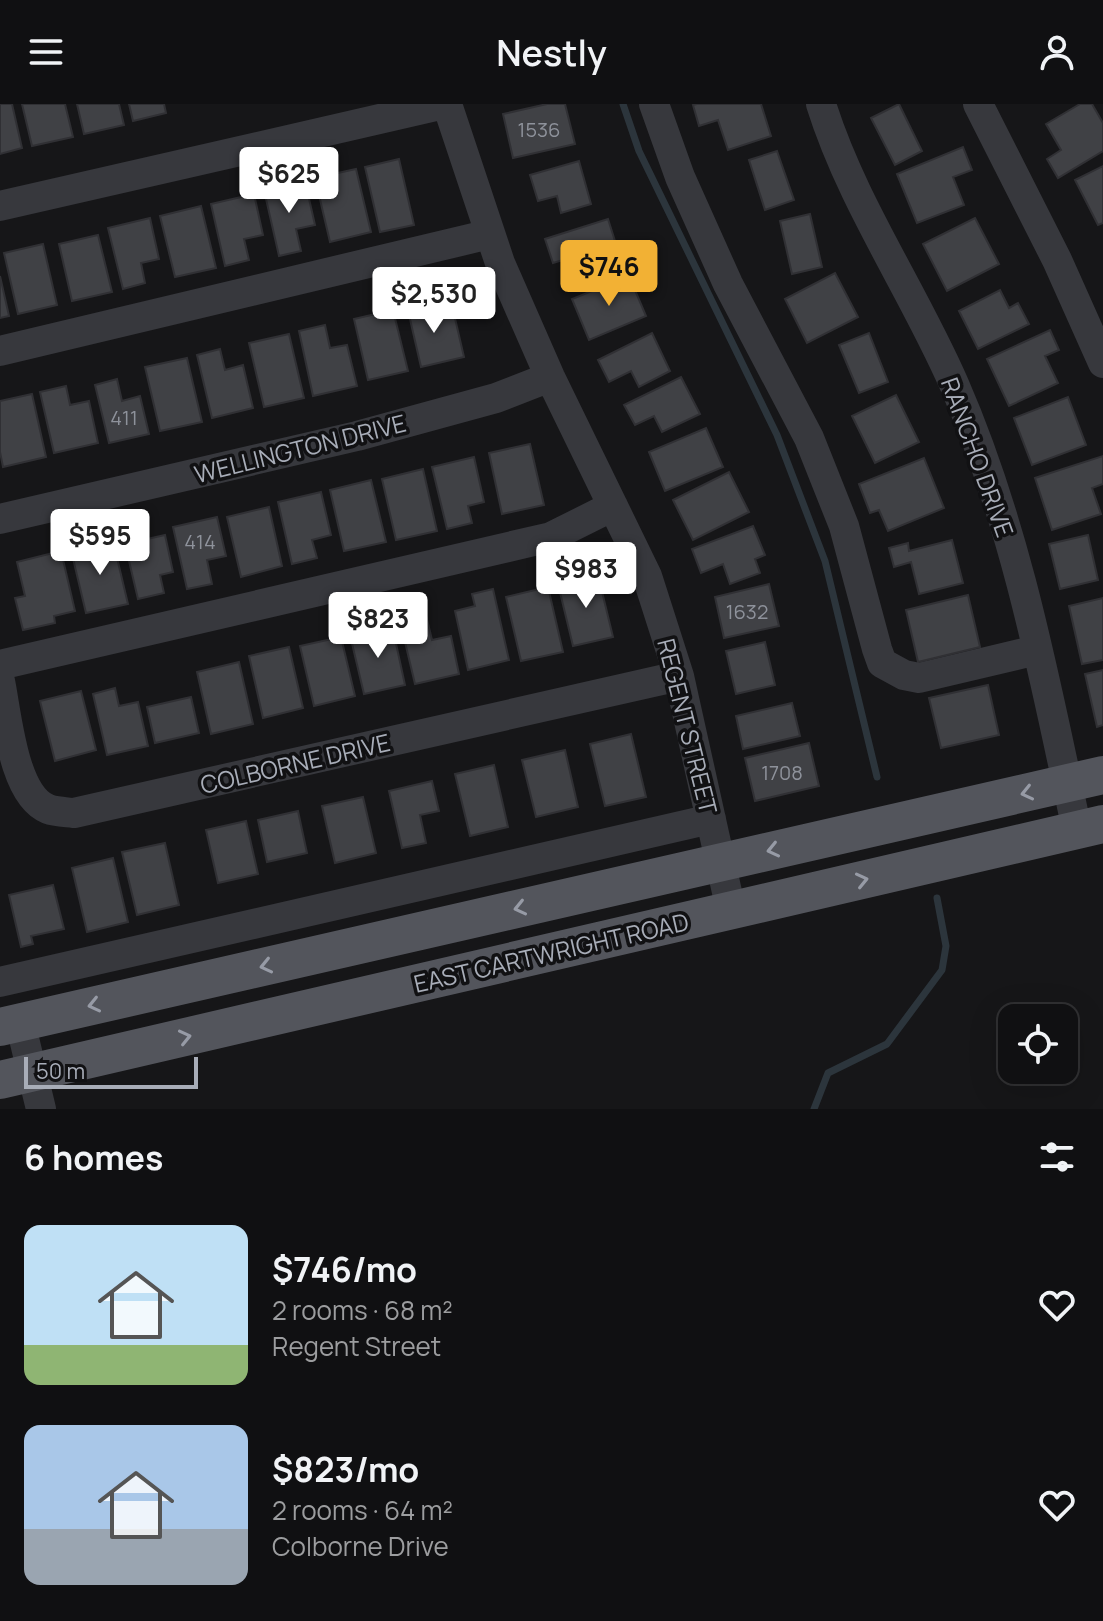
<!DOCTYPE html>
<html lang="en">
<head>
<meta charset="utf-8">
<style>
  body { margin:0; font-family:Manrope,sans-serif; background:#1e1e20; color:#f1f3f6; height:100vh; display:flex; flex-direction:column; font-size:30px; white-space:nowrap }
  * { box-sizing:border-box; margin:0 }
  p { font-size:26px; color:#9c9d9f }
  .icon { flex:none; width:44px; height:44px; fill:none; stroke:currentColor; stroke-width:2; stroke-linecap:round; stroke-linejoin:round }
  .map { position:relative; height:1005px; overflow:hidden }
  .side { display:flex; flex-direction:column; background:#101012; flex:1 }
  .side>* { flex:none }
  .buttons { position:absolute; left:998px; top:900px; display:grid; gap:16px }
  .buttons a { display:grid; place-items:center; width:80px; height:80px; border-radius:16px; background:#101012; box-shadow:0 8px 32px #0002,0 0 0 2px #303032; font-size:40px }
  .scale { position:absolute; left:24px; bottom:20px; width:174px; box-sizing:border-box; padding-left:8px; border:4px solid #a8adb8; border-top:0; font-size:22px; line-height:28px; white-space:nowrap; color:#a8adb8; -webkit-text-stroke:6px #111113; paint-order:stroke }
  .price { position:absolute; translate:-50% -68px; padding:0 18px; border-radius:8px; background:#fff; color:#222; font-size:26px; line-height:52px; filter:drop-shadow(0 2px 4px #0008) }
  .price::after { content:''; position:absolute; left:50%; top:48px; width:24px; height:18px; margin-left:-12px; background:inherit; clip-path:polygon(0 0,100% 0,50% 100%) }
  .price.current { background:#f2b134; color:#111 }
  ul { padding:0; list-style:none }
  li { display:flex; align-items:center; gap:24px; height:200px; padding:0 24px }
  li span { display:grid; place-items:center; flex:none; width:224px; height:160px; border-radius:16px; color:#555 }
  li>.icon { margin-inline-start:auto }
  span .icon { width:96px; height:96px; fill:#fffc; stroke-width:1 }
  li b { font-size:34px }
  h2 { display:flex; justify-content:space-between; align-items:center; height:96px; padding:0 24px; font-size:34px }
  header { display:flex; justify-content:space-between; align-items:center; height:104px; padding:0 24px; background:#101012; font-size:36px; font-weight:600 }
  .map>svg:first-child { display:block }
  .lines { fill:none; stroke-linecap:round; stroke-linejoin:round }
  .stream { stroke:#2c353c; stroke-width:7 }
  .building { fill:#404145; stroke:#303034; stroke-width:2 }
  .minor { stroke:#37383d; stroke-width:30 }
  .major { stroke:#53555c; stroke-width:38 }
  .oneway { stroke:#979ba6 }
  .labels { text-anchor:middle; dominant-baseline:central; stroke-width:7; stroke-linejoin:round; paint-order:stroke }
  .number-label { font-size:20px; fill:#8e929b }
  .street-label { font-size:24px; fill:#a8adb8; stroke:#111113 }
</style>
</head>
<body>
<header><svg class="icon" aria-label="menu" viewBox="0 0 24 24"><path d="M4 6h16M4 12h16M4 18h16"/></svg>Nestly<svg class="icon" aria-label="person" viewBox="0 0 24 24"><circle cx="12" cy="8" r="4"/><path d="M4 21q1-7 8-7t8 7"/></svg></header>
<div class="map">
<svg width="1103" height="1005" viewBox="0 0 1103 1005">
  <rect width="100%" height="100%" fill="#161618"/>
  <g class="lines">
    <!-- stream -->
    <path class="stream" d="M623,0L639,47L777,331L825,457L877,673
      M814,1005L828,969L887,940L942,866L946,842L937,794"/>
  </g>
  <!-- building -->
  <path class="building" d="M0,0H12L22,44L0,50Z
    M22,0H65L73,33L32,42Z
    M77,0H119L124,21L84,30Z
    M129,0H164L166,9L133,17Z
    M547,0H565L575,40L513,54L503,10Z
    M697,0H761L771,32L728,46L718,16L699,22L693,1Z
    M899,0L922,47L895,61L871,14Z
    M1080,0H1092L1103,19V47L1058,74L1047,55L1061,46L1046,20Z
    M963,43L972,66L953,73L964,101L917,119L897,70Z
    M777,47L794,96L765,106L749,56Z
    M399,55L414,121L380,128L365,63Z
    M579,57L591,100L561,109L557,92L538,97L530,71Z
    M1103,62V119L1098,121L1075,76Z
    M356,65L371,128L330,138L315,74Z
    M305,77L315,121L296,125L301,147L279,152L264,86Z
    M254,90L263,131L244,135L249,156L225,162L211,100Z
    M201,102L216,164L175,173L160,112Z
    M810,110L822,163L792,170L780,117Z
    M150,114L159,155L141,159L145,179L123,185L108,124Z
    M975,114L999,160L947,187L923,140Z
    M608,115L621,156L581,169L576,152L553,159L545,135Z
    M98,131L112,188L72,197L59,140Z
    M43,140L57,201L18,210L4,149Z
    M835,169L858,213L807,239L785,195Z
    M0,172L9,212L0,214Z
    M629,172L646,212L589,236L572,195Z
    M1000,186L1009,204L1018,199L1029,220L978,245L959,207Z
    M430,197L434,215L454,210L464,253L421,263L407,202Z
    M393,206L408,267L368,276L354,215Z
    M325,221L330,244L347,241L357,282L313,292L299,227Z
    M1050,226L1059,246L1045,252L1058,279L1009,302L987,255Z
    M652,229L670,267L639,283L631,267L609,278L598,256Z
    M869,229L888,278L859,289L839,241Z
    M289,230L304,294L264,303L249,239Z
    M220,245L225,266L243,261L253,304L212,314L197,251Z
    M187,254L202,318L160,327L145,263Z
    M681,273L700,310L662,328L654,312L635,321L624,301Z
    M117,275L122,297L140,292L149,330L109,339L95,281Z
    M66,282L70,301L89,297L98,339L54,349L40,288Z
    M32,290L46,353L3,363L0,348V297Z
    M896,291L919,338L875,359L852,312Z
    M1068,293L1086,341L1032,361L1014,314Z
    M706,324L723,363L665,387L649,348Z
    M530,340L544,401L502,410L489,349Z
    M1103,352V380L1092,384L1101,410L1052,426L1035,374Z
    M474,353L484,398L468,402L472,419L447,425L432,363Z
    M924,354L944,404L888,427L879,406L870,409L859,380Z
    M423,365L437,427L396,436L382,375Z
    M729,368L749,408L693,436L673,396Z
    M371,376L386,438L344,447L330,386Z
    M321,388L331,431L312,436L317,454L292,460L278,398Z
    M269,403L282,462L241,473L227,413Z
    M217,413L226,452L207,456L212,480L187,485L173,423Z
    M753,422L765,451L755,455L760,469L730,480L723,460L701,469L692,445Z
    M165,431L173,468L160,471L164,489L138,495L125,440Z
    M1088,431L1098,476L1060,485L1049,440Z
    M952,436L963,479L919,490L911,458L894,463L889,444L908,439L909,447Z
    M113,437L128,500L86,509L71,446Z
    M61,447L75,507L54,512L55,519L23,526L15,494L25,492L17,458Z
    M598,471L613,533L573,542L558,480Z
    M769,480L779,522L724,534L715,493Z
    M548,483L563,548L521,557L506,493Z
    M493,485L509,556L468,566L455,507L475,502L472,490Z
    M968,491L980,543L918,558L906,506Z
    M1103,494V556L1082,560L1069,502Z
    M426,511L432,536L451,532L459,570L415,580L400,517Z
    M392,521L405,581L364,590L350,531Z
    M341,533L355,592L314,602L300,542Z
    M765,538L775,581L736,590L726,547Z
    M289,543L303,604L263,614L249,552Z
    M239,558L253,620L211,630L197,568Z
    M1103,566V621L1097,623L1085,570Z
    M988,581L999,631L941,644L929,594Z
    M115,584L119,602L138,598L148,642L107,651L93,590Z
    M81,587L96,646L55,657L40,597Z
    M191,593L199,629L155,639L147,603Z
    M792,599L800,632L743,645L736,612Z
    M631,630L646,693L605,702L590,640Z
    M809,639L819,682L755,697L745,654Z
    M565,646L578,703L536,713L522,656Z
    M494,661L508,723L470,732L455,670Z
    M432,677L439,707L420,711L426,739L402,744L389,687Z
    M363,693L376,749L335,759L322,702Z
    M298,707L307,749L267,758L258,716Z
    M246,717L258,770L218,779L206,726Z
    M165,739L179,801L137,811L122,748Z
    M113,754L128,818L87,828L72,764Z
    M53,781L64,825L31,832L33,840L21,843L9,791Z"/>
  <g class="lines">
    <!-- minor -->
    <path class="minor" d="M447,0L500,159L550,273L647,472L679,572L731,806
      M654,0L680,73L728,180L809,334L844,422L877,545L882,559L904,571L919,574L1037,546
      M821,0C852,99 913,186 954,280C1016,422 1045,576 1077,726
      M978,0L1057,156L1103,259
      M0,102L445,0
      M0,247L490,130
      M0,415L357,332L496,294L550,273
      M0,561L551,433L613,402
      M0,577C7,611 13,691 48,705C56,708 66,708 74,709L679,572
      M0,878L711,715
      M20,918L41,1005"/>
    <!-- major -->
    <path class="major" d="M0,923L1103,671
      M0,976L1103,720"/>
  </g>
  <!-- one-way arrows -->
  <defs><path id="oneway-chevron" d="M-2-3.5L2.5 0L-2 3.5" fill="none" stroke-width="1.6" stroke-linecap="round" stroke-linejoin="round" transform="scale(2)"/></defs>
  <g class="oneway">
    <use href="#oneway-chevron" transform="translate(1027 689) rotate(167)"/>
    <use href="#oneway-chevron" transform="translate(773 746) rotate(167)"/>
    <use href="#oneway-chevron" transform="translate(862 776) rotate(-13)"/>
    <use href="#oneway-chevron" transform="translate(520 804) rotate(167)"/>
    <use href="#oneway-chevron" transform="translate(266 862) rotate(167)"/>
    <use href="#oneway-chevron" transform="translate(94 901) rotate(167)"/>
    <use href="#oneway-chevron" transform="translate(185 933) rotate(-13)"/>
  </g>
  <g class="labels">
    <!-- number labels -->
    <g class="number-label">
      <text x="539" y="25">1536</text>
      <text x="124" y="313">411</text>
      <text x="200" y="437">414</text>
      <text x="747" y="507">1632</text>
      <text x="782" y="668">1708</text>
    </g>
    <!-- street labels -->
    <g class="street-label">
      <text transform="translate(300 344) rotate(-14)">WELLINGTON DRIVE</text>
      <text transform="translate(978 353) rotate(70)">RANCHO DRIVE</text>
      <text transform="translate(688 622) rotate(76)">REGENT STREET</text>
      <text transform="translate(295 659) rotate(-13)">COLBORNE DRIVE</text>
      <text transform="translate(551 848) rotate(-13)">EAST CARTWRIGHT ROAD</text>
    </g>
  </g>
</svg>
<div class="buttons">
<a><svg class="icon" aria-label="locate" viewBox="0 0 24 24"><circle cx="12" cy="12" r="6"/><path d="M12 2v4M12 18v4M2 12h4M18 12h4"/></svg></a>
</div>
<div class="scale">50 m</div>
<b class="price" style="left:289px;top:111px">$625</b>
<b class="price current" style="left:609px;top:204px">$746</b>
<b class="price" style="left:434px;top:231px">$2,530</b>
<b class="price" style="left:100px;top:473px">$595</b>
<b class="price" style="left:586px;top:506px">$983</b>
<b class="price" style="left:378px;top:556px">$823</b>
</div>
<section class="side">
<h2>6 homes<svg class="icon" aria-label="filters" viewBox="0 0 24 24"><path d="M4 7h16M4 17h16"/><circle cx="9" cy="7" r="2"/><circle cx="15" cy="17" r="2"/></svg></h2>
<ul>
<li><span style="background:linear-gradient(#bfe0f5 75%,#8fb573 0)"><svg class="icon" aria-label="home" viewBox="0 0 24 24"><path d="M3 11l9-7 9 7M6 9v11h12V9"/></svg></span><div><b>$746/mo</b><p>2 rooms · 68 m²</p><p>Regent Street</p></div><svg class="icon" aria-label="heart" viewBox="0 0 24 24"><path d="M12 20l-8-8c-3-5 5-10 8-4 3-6 11-1 8 4z"/></svg></li>
<li><span style="background:linear-gradient(#a9c7e8 65%,#9aa5b1 0)"><svg class="icon" aria-label="home" viewBox="0 0 24 24"><path d="M3 11l9-7 9 7M6 9v11h12V9"/></svg></span><div><b>$823/mo</b><p>2 rooms · 64 m²</p><p>Colborne Drive</p></div><svg class="icon" aria-label="heart" viewBox="0 0 24 24"><path d="M12 20l-8-8c-3-5 5-10 8-4 3-6 11-1 8 4z"/></svg></li>
</ul>
</section>
</body>
</html>
